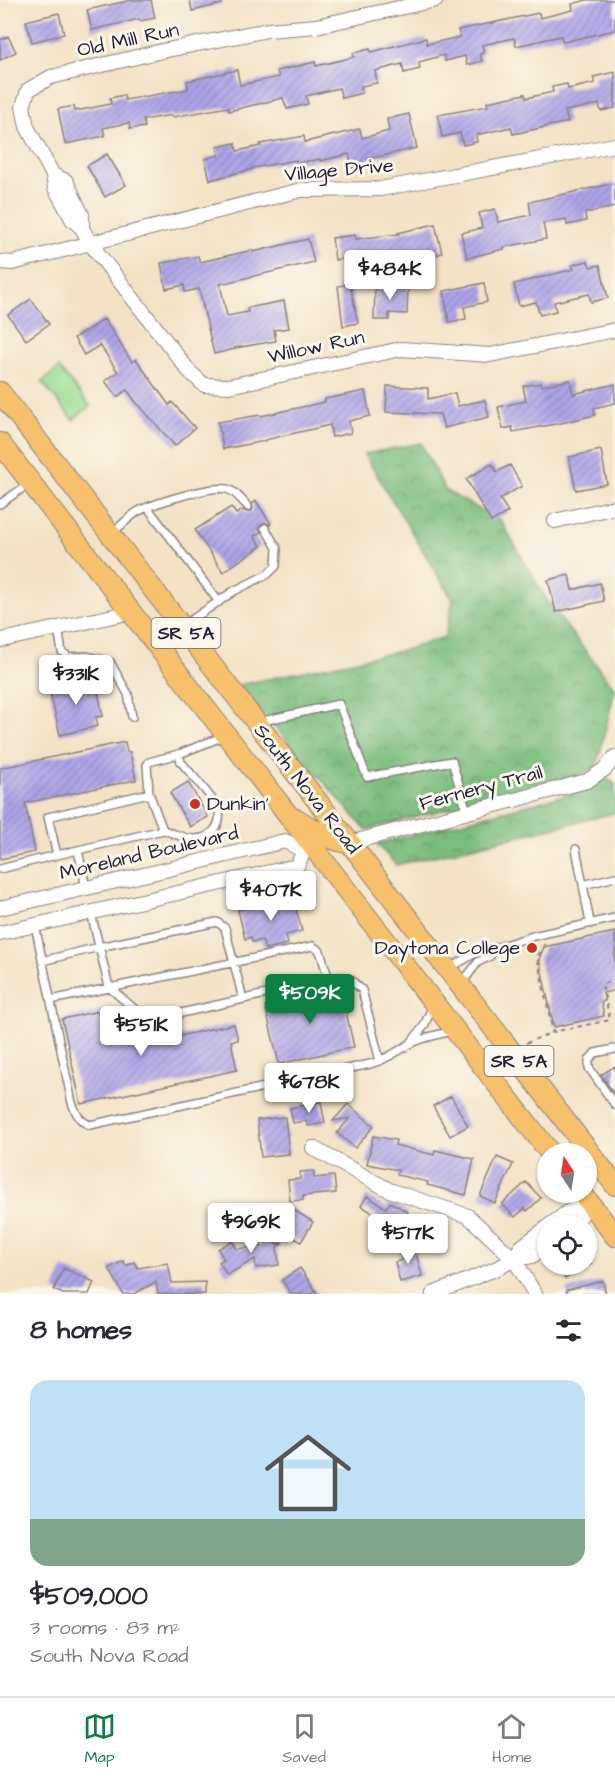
<!DOCTYPE html>
<html lang="en">
<head>
<meta charset="utf-8">
<style>
  body { margin:0; font-family:"Architects Daughter",sans-serif; background:#f2f2f3; color:#2b2b33; height:100vh; display:flex; flex-direction:column; font-size:22px; white-space:nowrap }
  * { box-sizing:border-box; margin:0 }
  p { font-size:20px; color:#7c7c81 }
  .icon { flex:none; width:33px; height:33px; fill:none; stroke:currentColor; stroke-width:2; stroke-linecap:round; stroke-linejoin:round }
  .map { position:relative; height:1294px; overflow:hidden }
  .sheet { display:flex; flex-direction:column; background:#fff; flex:1 }
  .sheet>* { flex:none }
  .needle { width:39px; rotate:348deg }
  .fabs { position:absolute; left:537px; top:1143px; display:grid; gap:12px }
  .fabs a { display:grid; place-items:center; width:60px; height:60px; border-radius:50%; background:#fff; box-shadow:0 2px 4px #0004; font-size:30px }
  .price { position:absolute; translate:-50% -51px; padding:0 14px; border-radius:6px; background:#fff; color:#222; font-size:20px; line-height:39px; filter:drop-shadow(0 2px 3px #0008) }
  .price::after { content:''; position:absolute; left:50%; top:36px; width:18px; height:14px; margin-left:-9px; background:inherit; clip-path:polygon(0 0,100% 0,50% 100%) }
  .price.on { background:#0b8043; color:#fff }
  ul { padding:0; list-style:none }
  li { display:grid; align-content:center; gap:12px; height:318px; padding:0 30px }
  li span { display:grid; place-items:center; height:186px; border-radius:18px; color:#555 }
  li>.icon { margin-inline-start:auto }
  span .icon { width:108px; height:108px; fill:#fffc; stroke-width:1 }
  li b { font-size:26px }
  h2 { display:flex; justify-content:space-between; align-items:center; height:72px; padding:0 30px; font-size:26px }
  .menu { display:flex; justify-content:space-around; align-items:center; height:84px; border-top:2px solid #e1e1e2; background:#fff; font-size:16px; color:#7c7c81 }
  .menu a { display:grid; justify-items:center; gap:3px }
  .menu .on { color:#0b8043 }
  .map>svg:first-child { display:block }
  .forest { fill:url(#forest-crowns); stroke:#4e6f5c; stroke-width:1.5 }
  .pitch { fill:#99dc93; stroke:#5e7f67; stroke-width:1.5 }
  .building { fill:url(#building-hatch) }
  .lines { fill:none; stroke-linecap:round; stroke-linejoin:round }
  .lane-casing { stroke:#8a8280; stroke-width:10 }
  .street-casing { stroke:#8a8280; stroke-width:16 }
  .primary-casing { stroke:#8a8280; stroke-width:22 }
  .path { stroke:#8a8280; stroke-width:2; stroke-dasharray:4.5 4.5; stroke-linecap:butt }
  .lane { stroke:#fff; stroke-width:7 }
  .street { stroke:#fff; stroke-width:14 }
  .primary { stroke:#f7c06c; stroke-width:20 }
  .poi-dot { fill:#c8321e; stroke:#fbf7ec; stroke-width:2 }
  .labels { text-anchor:middle; dominant-baseline:central; stroke-width:6; stroke-linejoin:round; paint-order:stroke }
  .shield { fill:#fbf7ec; stroke:#636270; stroke-width:1.5 }
  .shield-label { font-size:18px; font-weight:bold; fill:#22223b }
  .street-label { font-size:20px; fill:#22223b; stroke:#fbf7ec }
  .poi-label { font-size:20px; fill:#22223b; stroke:#fbf7ec; text-anchor:start }
</style>
</head>
<body>
<div class="map">
<svg width="615" height="1294" viewBox="0 0 615 1294">
  <defs>
    <pattern id="forest-crowns" width="20" height="18" patternUnits="userSpaceOnUse" patternTransform="scale(1.5)"><rect width="20" height="18" fill="#7abc7d"/><path d="M2 6a3 3 0 1 1 6 0M12 15a3 3 0 1 1 6 0" fill="none" stroke="#649868"/></pattern>
    <pattern id="building-hatch" width="6" height="6" patternUnits="userSpaceOnUse" patternTransform="scale(1.5)"><rect width="6" height="6" fill="#aea4e9"/><path d="M-1 1l2-2M0 6l6-6M5 7l2-2" fill="none" stroke="#8d85be"/></pattern>
  </defs>
  <rect width="100%" height="100%" fill="#fbf7ec"/>
  <filter id="ink" filterUnits="userSpaceOnUse"><feTurbulence type="fractalNoise" baseFrequency=".0167" numOctaves="2"/><feDisplacementMap in="SourceGraphic" scale="12" xChannelSelector="R" yChannelSelector="G"/><feConvolveMatrix kernelMatrix="1 2 1 2 8 2 1 2 1" color-interpolation-filters="sRGB"/></filter>
  <filter id="wash" filterUnits="userSpaceOnUse"><feTurbulence type="fractalNoise" baseFrequency=".008" numOctaves="4" result="noise"/><feDisplacementMap in="SourceGraphic" scale="24" xChannelSelector="R" yChannelSelector="G"/><feGaussianBlur stdDeviation="1.35" result="paint"/><feColorMatrix in="noise" values="0 0 0 0 0 0 0 0 0 0 0 0 0 0 0 0 0 1.4 0 .05"/><feComposite in="paint" operator="in"/></filter>
  <g filter="url(#wash)">
    <rect width="100%" height="100%" fill="#f3e2c5"/>
    <!-- forest -->
    <path class="forest" d="M421,443L446,491L501,521L549,604L615,689L597,765L584,773L366,830L238,685L405,650L445,637L453,600L364,454Z
      M605,778L615,784V813L396,865L377,844L589,789Z"/>
    <!-- pitch -->
    <path class="pitch" d="M59,368L90,406L73,420L42,382Z"/>
    <g id="blocks">
      <!-- building -->
      <path class="building" d="M132,0H151L155,18L140,21L139,19L92,30L87,10Z
        M190,0H222V4L192,11Z
        M587,0H615V30L563,42L561,36L516,46L514,38L482,45L484,53L480,54L482,61L467,65L465,56L445,61L444,55L419,62L420,69L404,73L402,64L375,71L377,83L361,86L362,93L342,98L339,88L306,96L308,104L287,109L283,98L229,111L228,107L173,117L172,115L143,120L145,127L130,129L129,123L103,128L105,136L65,144L58,109L74,106L75,111L111,104L110,98L124,95L125,100L188,89L187,81L237,70L240,85L279,77L277,71L315,62L316,66L354,57L353,53L370,49L371,52L426,38L427,44L460,37L458,30L539,13L540,18L573,10L572,4Z
        M59,13L64,34L32,42L26,21Z
        M8,36L16,52L0,60V40Z
        M615,72V108L601,111L599,104L565,111L568,122L513,134L511,127L476,135L477,142L463,145L460,133L442,137L438,115L488,106L487,102L525,94L526,98L553,92L552,87L567,84L568,89L595,83L593,77Z
        M409,114L417,148L368,159L369,164L352,168L349,154L320,161V159L297,163L296,160L252,168L253,169L210,180L205,159L219,155L217,147L235,143L237,151L261,146L260,144L304,136L305,142L360,129L362,138L389,131L387,119Z
        M107,154L126,185L105,197L87,166Z
        M615,183V207L585,213L586,221L567,225L566,219L543,223L546,239L504,247V249L467,258L461,233L482,228L479,213L495,209L498,222L531,215L529,202Z
        M435,224L442,253L397,265L394,253L335,260L332,238L355,235L356,239L399,234L398,233Z
        M308,239L314,262L220,284L227,316L248,312L247,308L284,301L289,328L274,330L276,341L235,348V349L214,354L199,289L185,292L184,285L166,289L161,263L198,256L200,262L253,250V252Z
        M588,261L590,267L600,265L608,298L591,302L589,294L554,302L556,311L540,315L536,302L519,306L514,284L574,269L572,265Z
        M484,283L487,302L464,307L466,319L449,322L444,291Z
        M350,284L358,323L343,326L338,286Z
        M375,285L408,286L407,314L389,313V320H374Z
        M31,299L49,324L26,340L8,315Z
        M104,319L132,362L136,359L169,405L172,402L195,428L175,446L139,405H138L127,390L117,397L105,381L118,372L100,345L84,355L74,338Z
        M570,380L573,394L615,384V403L594,408L595,415L561,423L513,432L512,427L503,429L498,407L526,401L523,386L541,383L542,386Z
        M387,386L428,388V399L455,393L458,406L485,400L489,417L444,428L440,414L386,412Z
        M365,391L370,416L349,421L351,433L332,437L330,425L265,440V441L223,449L218,422L260,415L261,416L325,402V399Z
        M601,450L607,484L576,490L569,457Z
        M492,464L497,472L510,465L522,486L500,499L508,512L491,522L466,479Z
        M256,501L271,524L270,525L265,522L262,524L259,528L261,532L254,536L261,546L223,572L195,530L231,507L236,514L243,510L247,512H251L253,508L252,504Z
        M569,575L572,590L600,583L604,601L556,612L548,580Z
        M95,678L103,716L96,717L98,726L60,735L49,688Z
        M125,742L127,752H130L136,780L25,803L35,852L0,859V768Z
        M188,782L208,817L190,827L170,793Z
        M293,897L302,931L286,935L288,944L265,949L262,940L252,942L251,937L245,939L238,910Z
        M615,932V990L603,993L605,1001L601,1002L604,1016L554,1027L539,959L544,947Z
        M340,985L354,1047L279,1064L265,1006L308,996L307,993Z
        M113,1008L118,1033L130,1030L133,1043L156,1038V1041L234,1024L238,1040L231,1041L237,1070L81,1104L62,1019Z
        M615,1066V1095L601,1075Z
        M451,1096L468,1126L450,1136L433,1106Z
        M321,1102L325,1123L308,1126L306,1121L293,1123L290,1108Z
        M348,1104L374,1126L355,1148L337,1133L350,1118L333,1121Z
        M285,1117L289,1154L261,1157L257,1120Z
        M373,1136L396,1140L395,1145L434,1155L435,1150L474,1159L466,1195L427,1185L428,1182L397,1175L398,1170L367,1164Z
        M497,1157L513,1164L495,1203L480,1196Z
        M314,1171V1178L334,1176L336,1193L303,1196V1200L290,1201L288,1180L300,1179V1172Z
        M526,1182L541,1198L527,1211L525,1208L515,1217L502,1204Z
        M367,1196L386,1208L390,1202L408,1212L399,1228L361,1206Z
        M286,1205L313,1222L301,1242L273,1225Z
        M275,1230L276,1244L283,1243L277,1247L279,1265L256,1268L255,1259L227,1275L219,1262L224,1259L218,1249L232,1241L237,1249L261,1246L259,1232Z
        M414,1245L422,1276L400,1282L395,1262L402,1260L400,1249Z
        M123,1261L126,1266L134,1262L138,1268L168,1263L172,1283L205,1282V1294H158L156,1282L134,1294H123L109,1268Z
        M557,1264H591L565,1279Z
        M63,1268L94,1282L89,1294H63L54,1290Z
        M300,1268L318,1294H291L282,1280Z
        M603,1281L606,1294H567L566,1290Z"/>
    </g>
  </g>
  <g filter="url(#ink)">
    <use href="#blocks" fill-opacity="0" stroke="#8a8280" stroke-width="1.5"/>
    <g class="lines">
      <!-- lane casing -->
      <g class="lane-casing">
        <path id="lane" d="M0,504L30,483
          M148,508L219,602
          M112,533C120,527 128,518 137,512C151,504 212,485 227,489C235,491 242,500 248,507
          M184,625L234,591L268,574L276,566L277,548L265,528
          M58,628L62,652L69,657L87,656L110,662L128,694L132,717
          M258,722L339,704L367,777L452,761L467,812
          M149,793L147,765L149,762L179,754L224,736
          M163,830C173,833 184,839 195,839C211,839 225,823 217,807C210,794 191,774 181,762L179,754
          M576,849L583,885L615,877
          M57,855L78,850
          M0,869L57,855L48,817L149,793L163,830L78,850L86,888
          M583,885L590,923
          M91,913L109,987L139,1013L150,1017L159,1018L342,977L351,980L362,990L380,1061
          M35,925L72,1103C76,1113 79,1121 90,1125L370,1064C386,1060 396,1052 410,1044C423,1037 438,1035 452,1031
          M495,948L533,936L615,918
          M42,961L99,947L217,922L225,928L243,999
          M450,968L484,948H495L490,956L478,962L462,983
          M51,1000L313,946L320,951L329,980
          M410,1044L424,1026L433,1005
          M615,1049L595,1053L589,1060V1068L615,1105"/>
      </g>
      <!-- street casing -->
      <g class="street-casing">
        <path id="street" d="M436,0L316,26L268,30L162,51L51,77L28,90L23,107L27,127L53,175L55,188L72,219L82,228L90,243L189,371L204,385L229,386L401,349L490,355L615,330
          M53,175L66,181L82,215V228
          M0,262L12,263L301,190L380,189L615,145
          M555,521L615,507
          M2,640L132,612
          M349,843L587,781L605,769L615,757
          M0,908L169,869L285,841L304,851L315,850
          M0,933L297,866L304,851
          M313,1148L389,1190L468,1216L514,1259L535,1294
          M549,1226L568,1212L589,1203
          M571,1226L578,1220L589,1203
          M514,1259L521,1247L548,1227
          M433,1294L500,1267L514,1259L532,1256L548,1244"/>
      </g>
      <!-- primary casing -->
      <g class="primary-casing">
        <path id="primary" d="M0,392L615,1185
          M0,443L551,1154
          M297,819C313,829 329,841 349,843
          M581,1192L615,1236"/>
      </g>
      <!-- path -->
      <path class="path" d="M545,944L537,957L553,1032L610,1020L602,984L615,980
        M526,1043L553,1032"/>
      <!-- lane -->
      <use href="#lane" class="lane"/>
      <!-- street -->
      <use href="#street" class="street"/>
      <!-- primary -->
      <use href="#primary" class="primary"/>
    </g>
  </g>
  <!-- markers -->
  <g class="poi-dot">
    <circle cx="195" cy="804" r="6"/>
    <circle cx="532" cy="948" r="6"/>
  </g>
  <g class="labels">
    <!-- shield labels -->
    <g class="shield">
      <rect x="151.5" y="618" width="69" height="30" rx="4.5"/>
      <rect x="484.5" y="1046" width="69" height="30" rx="4.5"/>
    </g>
    <g class="shield-label">
      <text x="186" y="633">SR 5A</text>
      <text x="519" y="1061">SR 5A</text>
    </g>
    <!-- street labels -->
    <g class="street-label">
      <text transform="translate(128 40) rotate(-12)">Old Mill Run</text>
      <text transform="translate(339 170) rotate(-5)">Village Drive</text>
      <text transform="translate(316 347) rotate(-12)">Willow Run</text>
      <text transform="translate(481 788) rotate(-15)">Fernery Trail</text>
      <text transform="translate(307 789) rotate(52)">South Nova Road</text>
      <text transform="translate(149 853) rotate(-13)">Moreland Boulevard</text>
    </g>
    <!-- poi labels -->
    <g class="poi-label">
      <text x="207" y="804">Dunkin'</text>
      <text x="520" y="948" text-anchor="end">Daytona College</text>
    </g>
  </g>
</svg>
<div class="fabs">
<a><svg class="needle" viewBox="-14 -14 28 28"><path d="M0-13l5 13h-10z" fill="#e53935"/><path d="M0 13l5-13h-10z" fill="#7c7c81"/></svg></a>
<a><svg class="icon" aria-label="locate" viewBox="0 0 24 24"><circle cx="12" cy="12" r="6"/><path d="M12 2v4M12 18v4M2 12h4M18 12h4"/></svg></a>
</div>
<b class="price" style="left:390px;top:301px">$484K</b>
<b class="price" style="left:76px;top:706px">$331K</b>
<b class="price" style="left:271px;top:922px">$407K</b>
<b class="price on" style="left:310px;top:1025px">$509K</b>
<b class="price" style="left:141px;top:1057px">$551K</b>
<b class="price" style="left:309px;top:1114px">$678K</b>
<b class="price" style="left:251px;top:1254px">$969K</b>
<b class="price" style="left:408px;top:1265px">$517K</b>
</div>
<section class="sheet">
<h2>8 homes<svg class="icon" aria-label="filters" viewBox="0 0 24 24"><path d="M4 7h16M4 17h16"/><circle cx="9" cy="7" r="2"/><circle cx="15" cy="17" r="2"/></svg></h2>
<ul>
<li><span style="background:linear-gradient(#bfe0f5 75%,#7fa58c 0)"><svg class="icon" aria-label="home" viewBox="0 0 24 24"><path d="M3 11l9-7 9 7M6 9v11h12V9"/></svg></span><div><b>$509,000</b><p>3 rooms · 83 m²</p><p>South Nova Road</p></div></li>
</ul>
</section>
<nav class="menu">
<a class="on"><svg class="icon" aria-label="map" viewBox="0 0 24 24"><path d="M3 6l6-2 6 2 6-2v14l-6 2-6-2-6 2zM9 4v14M15 6v14"/></svg>Map</a>
<a><svg class="icon" aria-label="saved" viewBox="0 0 24 24"><path d="M7 4h10v16l-5-4-5 4z"/></svg>Saved</a>
<a><svg class="icon" aria-label="home" viewBox="0 0 24 24"><path d="M3 11l9-7 9 7M6 9v11h12V9"/></svg>Home</a>
</nav>
</body>
</html>
